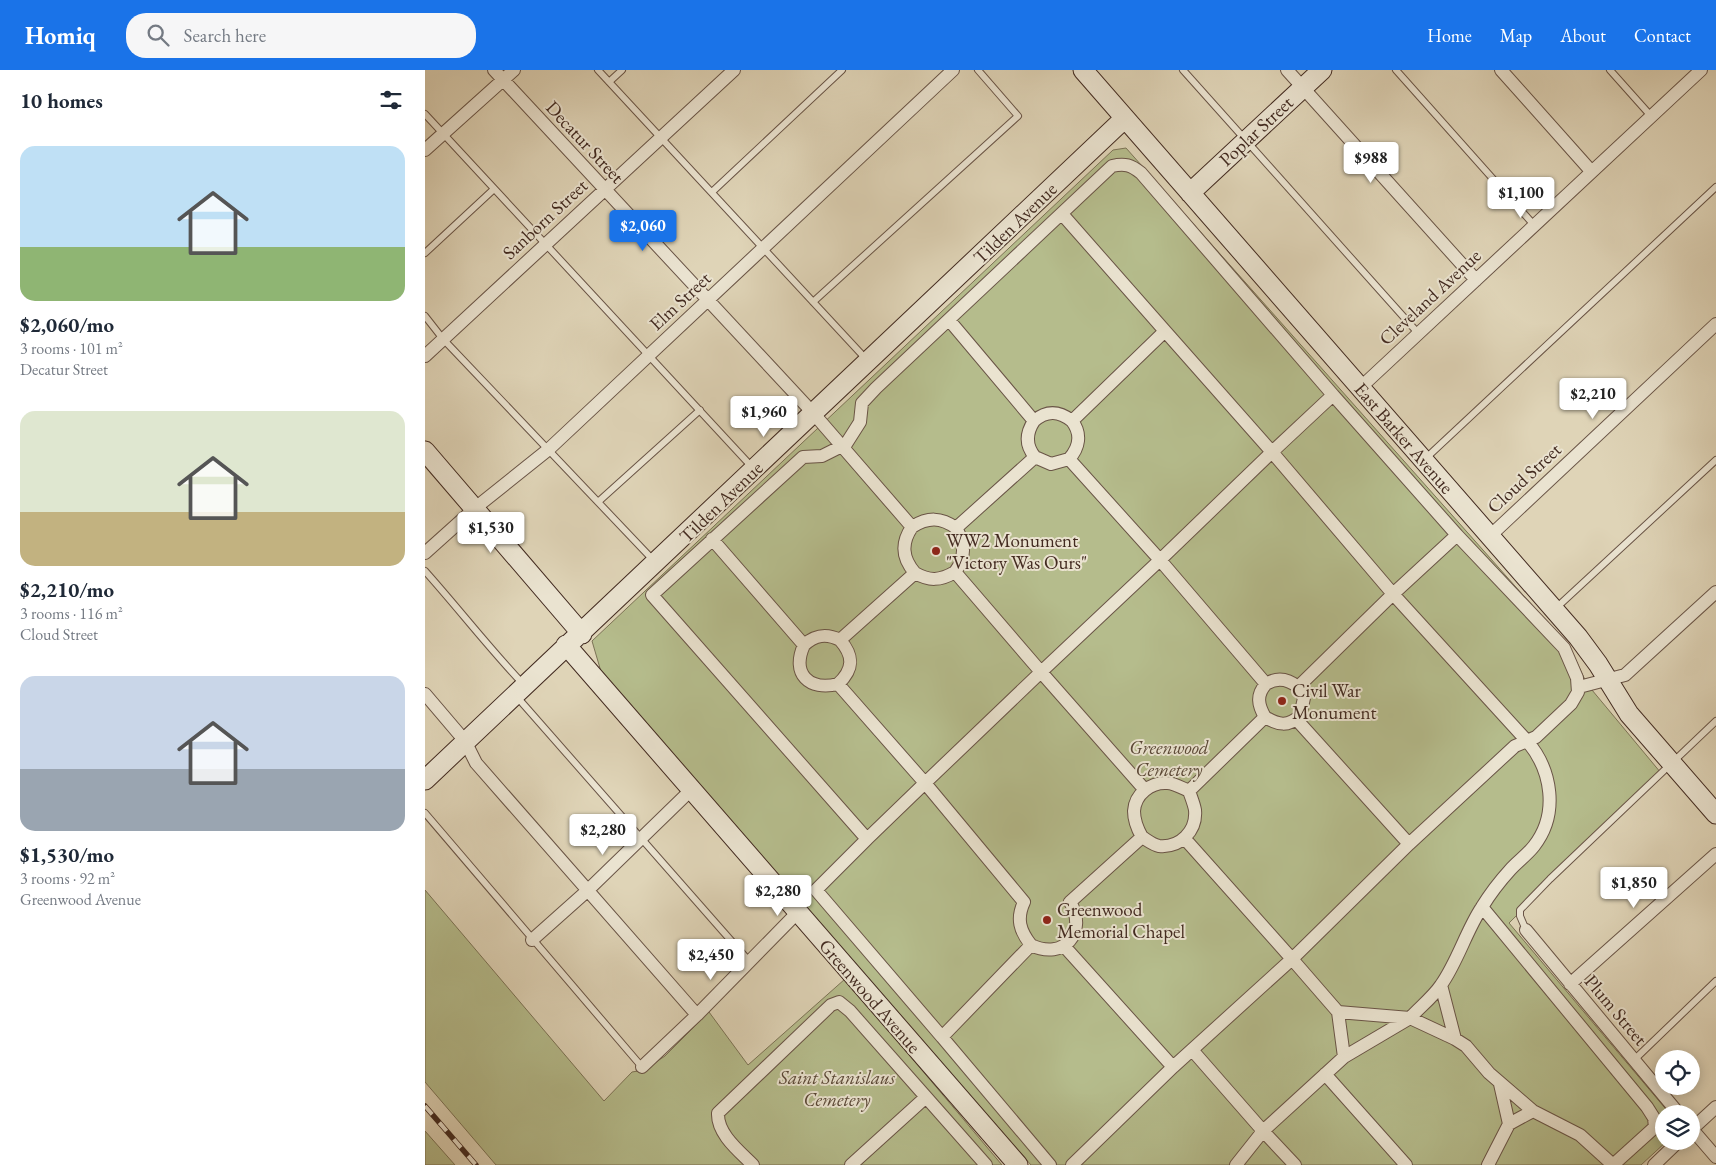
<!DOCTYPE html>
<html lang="en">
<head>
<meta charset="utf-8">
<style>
  body { margin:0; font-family:"EB Garamond",serif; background:#f6f6f7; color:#1f2937; height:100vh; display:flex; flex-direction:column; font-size:19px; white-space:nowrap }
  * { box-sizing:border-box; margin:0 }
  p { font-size:16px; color:#747a83 }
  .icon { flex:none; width:28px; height:28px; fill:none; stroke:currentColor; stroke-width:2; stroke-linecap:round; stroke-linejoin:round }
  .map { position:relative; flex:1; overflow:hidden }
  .side { display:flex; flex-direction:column; background:#fff; width:425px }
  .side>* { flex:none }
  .buttons { position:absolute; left:1230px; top:980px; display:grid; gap:10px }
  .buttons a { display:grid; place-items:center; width:45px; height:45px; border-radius:50%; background:#fff; box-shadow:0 2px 12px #0003; font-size:25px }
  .price { position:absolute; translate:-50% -42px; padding:0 11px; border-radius:5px; background:#fff; color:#222; font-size:16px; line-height:32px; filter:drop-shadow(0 1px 2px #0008) }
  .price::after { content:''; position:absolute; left:50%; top:30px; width:15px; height:11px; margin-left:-8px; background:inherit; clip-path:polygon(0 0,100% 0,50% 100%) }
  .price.current { background:#1a73e8; color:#fff }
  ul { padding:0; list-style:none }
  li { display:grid; align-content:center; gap:10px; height:265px; padding:0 20px }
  li span { display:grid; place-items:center; height:155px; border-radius:15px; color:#555 }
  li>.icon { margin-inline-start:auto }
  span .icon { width:90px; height:90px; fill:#fffc; stroke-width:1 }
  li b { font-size:21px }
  h2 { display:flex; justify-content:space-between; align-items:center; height:60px; padding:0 20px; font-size:21px }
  header { display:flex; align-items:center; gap:30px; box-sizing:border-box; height:70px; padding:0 25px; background:#1a73e8; color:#fff }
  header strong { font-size:24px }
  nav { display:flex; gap:28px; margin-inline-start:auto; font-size:18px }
  .search { width:350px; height:45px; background:#f6f6f7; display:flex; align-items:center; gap:12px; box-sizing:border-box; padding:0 18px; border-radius:20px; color:#747a83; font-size:19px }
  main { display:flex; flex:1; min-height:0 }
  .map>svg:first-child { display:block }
  .green { fill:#b5bc8c; stroke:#7c7356 }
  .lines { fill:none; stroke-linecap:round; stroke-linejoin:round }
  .lane-casing { stroke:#695446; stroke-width:8 }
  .street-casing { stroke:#695446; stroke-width:14 }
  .secondary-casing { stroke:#422a20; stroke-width:21 }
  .lane { stroke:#eae3d0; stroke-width:6 }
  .street { stroke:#eae3d0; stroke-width:12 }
  .secondary { stroke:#eae3d0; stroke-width:19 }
  .rail-casing { stroke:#422a20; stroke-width:5.5 }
  .rail { stroke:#eae3d0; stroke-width:4; stroke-dasharray:11; stroke-linecap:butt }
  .poi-dot { fill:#8f2418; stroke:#eae3d0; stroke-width:2 }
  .labels { text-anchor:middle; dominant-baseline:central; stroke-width:4; stroke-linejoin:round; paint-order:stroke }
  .street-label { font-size:19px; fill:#422a20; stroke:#eae3d0 }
  .poi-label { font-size:19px; fill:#422a20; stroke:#eae3d0; text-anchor:start }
  .park-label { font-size:19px; font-style:italic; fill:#594736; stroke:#eae3d0 }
</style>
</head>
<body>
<header>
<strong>Homiq</strong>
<div class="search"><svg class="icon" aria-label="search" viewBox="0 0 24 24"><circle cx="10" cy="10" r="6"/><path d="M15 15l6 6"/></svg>Search here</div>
<nav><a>Home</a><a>Map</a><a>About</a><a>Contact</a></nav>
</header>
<main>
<section class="side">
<h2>10 homes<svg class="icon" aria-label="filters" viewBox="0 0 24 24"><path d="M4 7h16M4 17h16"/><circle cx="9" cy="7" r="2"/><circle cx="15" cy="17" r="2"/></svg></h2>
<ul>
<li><span style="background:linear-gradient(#bfe0f5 65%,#8fb573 0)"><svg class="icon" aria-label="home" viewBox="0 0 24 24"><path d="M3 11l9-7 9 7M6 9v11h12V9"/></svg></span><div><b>$2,060/mo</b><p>3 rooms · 101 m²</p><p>Decatur Street</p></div></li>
<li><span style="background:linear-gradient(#dfe7d0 65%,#c2b280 0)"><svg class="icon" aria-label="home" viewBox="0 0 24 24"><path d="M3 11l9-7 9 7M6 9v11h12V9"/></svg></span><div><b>$2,210/mo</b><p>3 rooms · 116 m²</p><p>Cloud Street</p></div></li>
<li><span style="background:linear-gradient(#c9d6e8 60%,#9aa5b1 0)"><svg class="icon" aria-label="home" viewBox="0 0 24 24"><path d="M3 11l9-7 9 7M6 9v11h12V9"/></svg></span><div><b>$1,530/mo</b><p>3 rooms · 92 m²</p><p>Greenwood Avenue</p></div></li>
</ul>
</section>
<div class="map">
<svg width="1291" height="1095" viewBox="0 0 1291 1095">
  <rect width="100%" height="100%" fill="#dfd4b7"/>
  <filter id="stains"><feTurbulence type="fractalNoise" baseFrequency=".004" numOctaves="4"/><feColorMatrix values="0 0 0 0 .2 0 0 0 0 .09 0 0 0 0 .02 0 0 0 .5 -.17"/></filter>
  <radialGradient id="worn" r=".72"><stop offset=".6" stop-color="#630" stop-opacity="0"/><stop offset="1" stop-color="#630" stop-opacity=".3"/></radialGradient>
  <!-- green -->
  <path class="green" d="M701,78L1145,578L1162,614L1236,703L1084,853L1245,1044H1239V1071H1242L1216,1095H606L177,605L167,571L688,80Z
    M0,820L179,1031L207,1002L219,1000L240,986L284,942L323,995L420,909L577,1095H71L0,1012Z
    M0,1061L30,1095H0Z"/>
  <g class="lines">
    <!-- lane casing -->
    <g class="lane-casing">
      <path id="lane" d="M173,0L441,289
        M758,0L993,263
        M971,0L1109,155
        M1185,0L1226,46
        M184,12L197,0
        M0,44L327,397
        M287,122L417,0
        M0,183L69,119
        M388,232L593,46L553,0
        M0,246L18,269L230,492
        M1000,389L1291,117
        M173,432L275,340
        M0,501C33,538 64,578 98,614
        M1130,539L1291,390
        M92,627L324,891
        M0,743L217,997
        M1101,860L1095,846V840L1125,809L1291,651
        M1209,990L1291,911"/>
    </g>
    <!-- street casing -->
    <g class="street-casing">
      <path id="street" d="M69,0L389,344L487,457C476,473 477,488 490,503L415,570C401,563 390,565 379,575
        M862,0L1051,210
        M1076,0L1166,101
        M0,80L89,0
        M0,286L309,0
        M935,318L1276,0
        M609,351C622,340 634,341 647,351L740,261L637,144
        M610,387L626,394L644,389L735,490L847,382L740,261
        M644,389C654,378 657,364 647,351
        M487,457C503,447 516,447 531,458L610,387C600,375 601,363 609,351L524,250
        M531,458C540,474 541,487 530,502L616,602L735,490L841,614C831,625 833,635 840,647L764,721
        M1065,466L1291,254
        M287,469L379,575C366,604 384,621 413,614
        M0,483L49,439L124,379L528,0
        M490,503C504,511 515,511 530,502
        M415,570C429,586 429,599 413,614L500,713L616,602L720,720
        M841,614C852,607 863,609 873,617L968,524L1102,671L1090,676L984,774L871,649
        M1154,617L1200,605L1291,522
        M0,624L40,671L51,693L272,945
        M840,647C853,655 863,657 875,646L879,628L873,617
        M442,769L500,713L599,832C591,849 595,861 606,875L517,967L391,820L442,769L227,525L378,387L397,386L421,374L435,352L437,333L451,318L687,96C700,93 706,95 716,103L908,325L847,382L968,524L1032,465L908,325
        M984,774L867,889L913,942L985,948C995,937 1008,927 1016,915C1033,891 1041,861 1057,837C1065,824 1075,811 1085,800C1092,792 1102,785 1109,776C1134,744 1127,700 1102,671L1111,667L1146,634L1153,622L1152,608L1139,578L1032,465
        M1101,860L1254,1044
        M107,870L162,821L266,720
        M606,875C639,891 663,862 645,832L717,767C722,770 728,775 734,776C755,778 772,761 770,740C769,734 766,727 764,721C757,718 749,713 742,713C726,712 710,724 709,741C709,749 713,760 717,767
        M639,876L748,997L867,889L760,769
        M1145,914L1291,784
        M1016,915L1030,969
        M517,967L625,1095
        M768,981L838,1061L811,1095
        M919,987L985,948L1030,969L1041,976L1064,1003L1108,1041L1155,1065L1188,1095L1230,1057L1229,1048L1222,1037L1057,837
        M217,997L272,945L372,843
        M900,1004L981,1095
        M1075,1014L1084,1054
        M1266,1058L1291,1087
        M1266,1060L1291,1037
        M328,1095C314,1081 292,1064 293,1043L406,935L414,932L425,941L501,1027
        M426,1095L501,1027L561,1095
        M647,1095L748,997
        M870,1095L838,1061L919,987L913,942
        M1063,1095L1084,1054L1108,1041
        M1229,1095L1254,1071"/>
    </g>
    <!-- secondary casing -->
    <g class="secondary-casing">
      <path id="secondary" d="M658,0L1153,567L1173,594L1204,644L1291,744
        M765,123L897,0
        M0,381L157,564
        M141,575L593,1095
        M0,710L700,48"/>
    </g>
    <!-- lane -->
    <use href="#lane" class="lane"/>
    <!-- street -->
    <use href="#street" class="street"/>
    <!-- secondary -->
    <use href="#secondary" class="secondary"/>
    <!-- rail casing -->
    <g class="rail-casing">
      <path id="rail" d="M0,1036L51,1095"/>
    </g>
    <!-- rail -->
    <use href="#rail" class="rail"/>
  </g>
  <!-- markers -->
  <g class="poi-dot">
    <circle cx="511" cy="481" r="5"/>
    <circle cx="857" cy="631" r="5"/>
    <circle cx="622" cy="850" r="5"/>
  </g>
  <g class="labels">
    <!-- street labels -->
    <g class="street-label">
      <text transform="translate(831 61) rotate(-43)">Poplar Street</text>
      <text transform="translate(160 72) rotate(47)">Decatur Street</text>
      <text transform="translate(120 149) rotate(-43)">Sanborn Street</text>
      <text transform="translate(590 153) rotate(-44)">Tilden Avenue</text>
      <text transform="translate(1005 227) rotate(-43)">Cleveland Avenue</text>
      <text transform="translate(255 231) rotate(-43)">Elm Street</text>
      <text transform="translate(979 368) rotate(49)">East Barker Avenue</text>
      <text transform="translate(1099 408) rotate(-43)">Cloud Street</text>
      <text transform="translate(296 432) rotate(-44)">Tilden Avenue</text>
      <text transform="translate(445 926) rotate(49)">Greenwood Avenue</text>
      <text transform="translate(1191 940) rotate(50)">Plum Street</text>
    </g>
    <!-- poi labels -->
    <g class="poi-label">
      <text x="521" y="470">WW2 Monument<tspan x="521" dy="22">"Victory Was Ours"</tspan></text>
      <text x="867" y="620">Civil War<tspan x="867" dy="22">Monument</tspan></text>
      <text x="632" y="839">Greenwood<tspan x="632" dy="22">Memorial Chapel</tspan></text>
    </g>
    <!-- park labels -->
    <g class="park-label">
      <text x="744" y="677">Greenwood<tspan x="744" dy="22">Cemetery</tspan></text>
      <text x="412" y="1007">Saint Stanislaus<tspan x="412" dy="22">Cemetery</tspan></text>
    </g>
  </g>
  <rect width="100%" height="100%" filter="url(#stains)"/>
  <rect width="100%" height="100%" fill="url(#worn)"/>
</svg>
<div class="buttons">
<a><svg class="icon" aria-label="locate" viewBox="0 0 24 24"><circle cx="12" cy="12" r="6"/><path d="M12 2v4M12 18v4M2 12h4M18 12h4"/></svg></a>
<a><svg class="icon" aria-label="layers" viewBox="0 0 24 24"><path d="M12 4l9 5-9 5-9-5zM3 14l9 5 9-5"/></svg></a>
</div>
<b class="price" style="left:946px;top:114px">$988</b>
<b class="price" style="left:1096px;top:149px">$1,100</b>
<b class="price current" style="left:218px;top:182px">$2,060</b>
<b class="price" style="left:1168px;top:350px">$2,210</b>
<b class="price" style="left:339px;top:368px">$1,960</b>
<b class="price" style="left:66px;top:484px">$1,530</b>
<b class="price" style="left:178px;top:786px">$2,280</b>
<b class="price" style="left:1209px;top:839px">$1,850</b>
<b class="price" style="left:353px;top:847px">$2,280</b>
<b class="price" style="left:286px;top:911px">$2,450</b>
</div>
</main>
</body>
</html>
